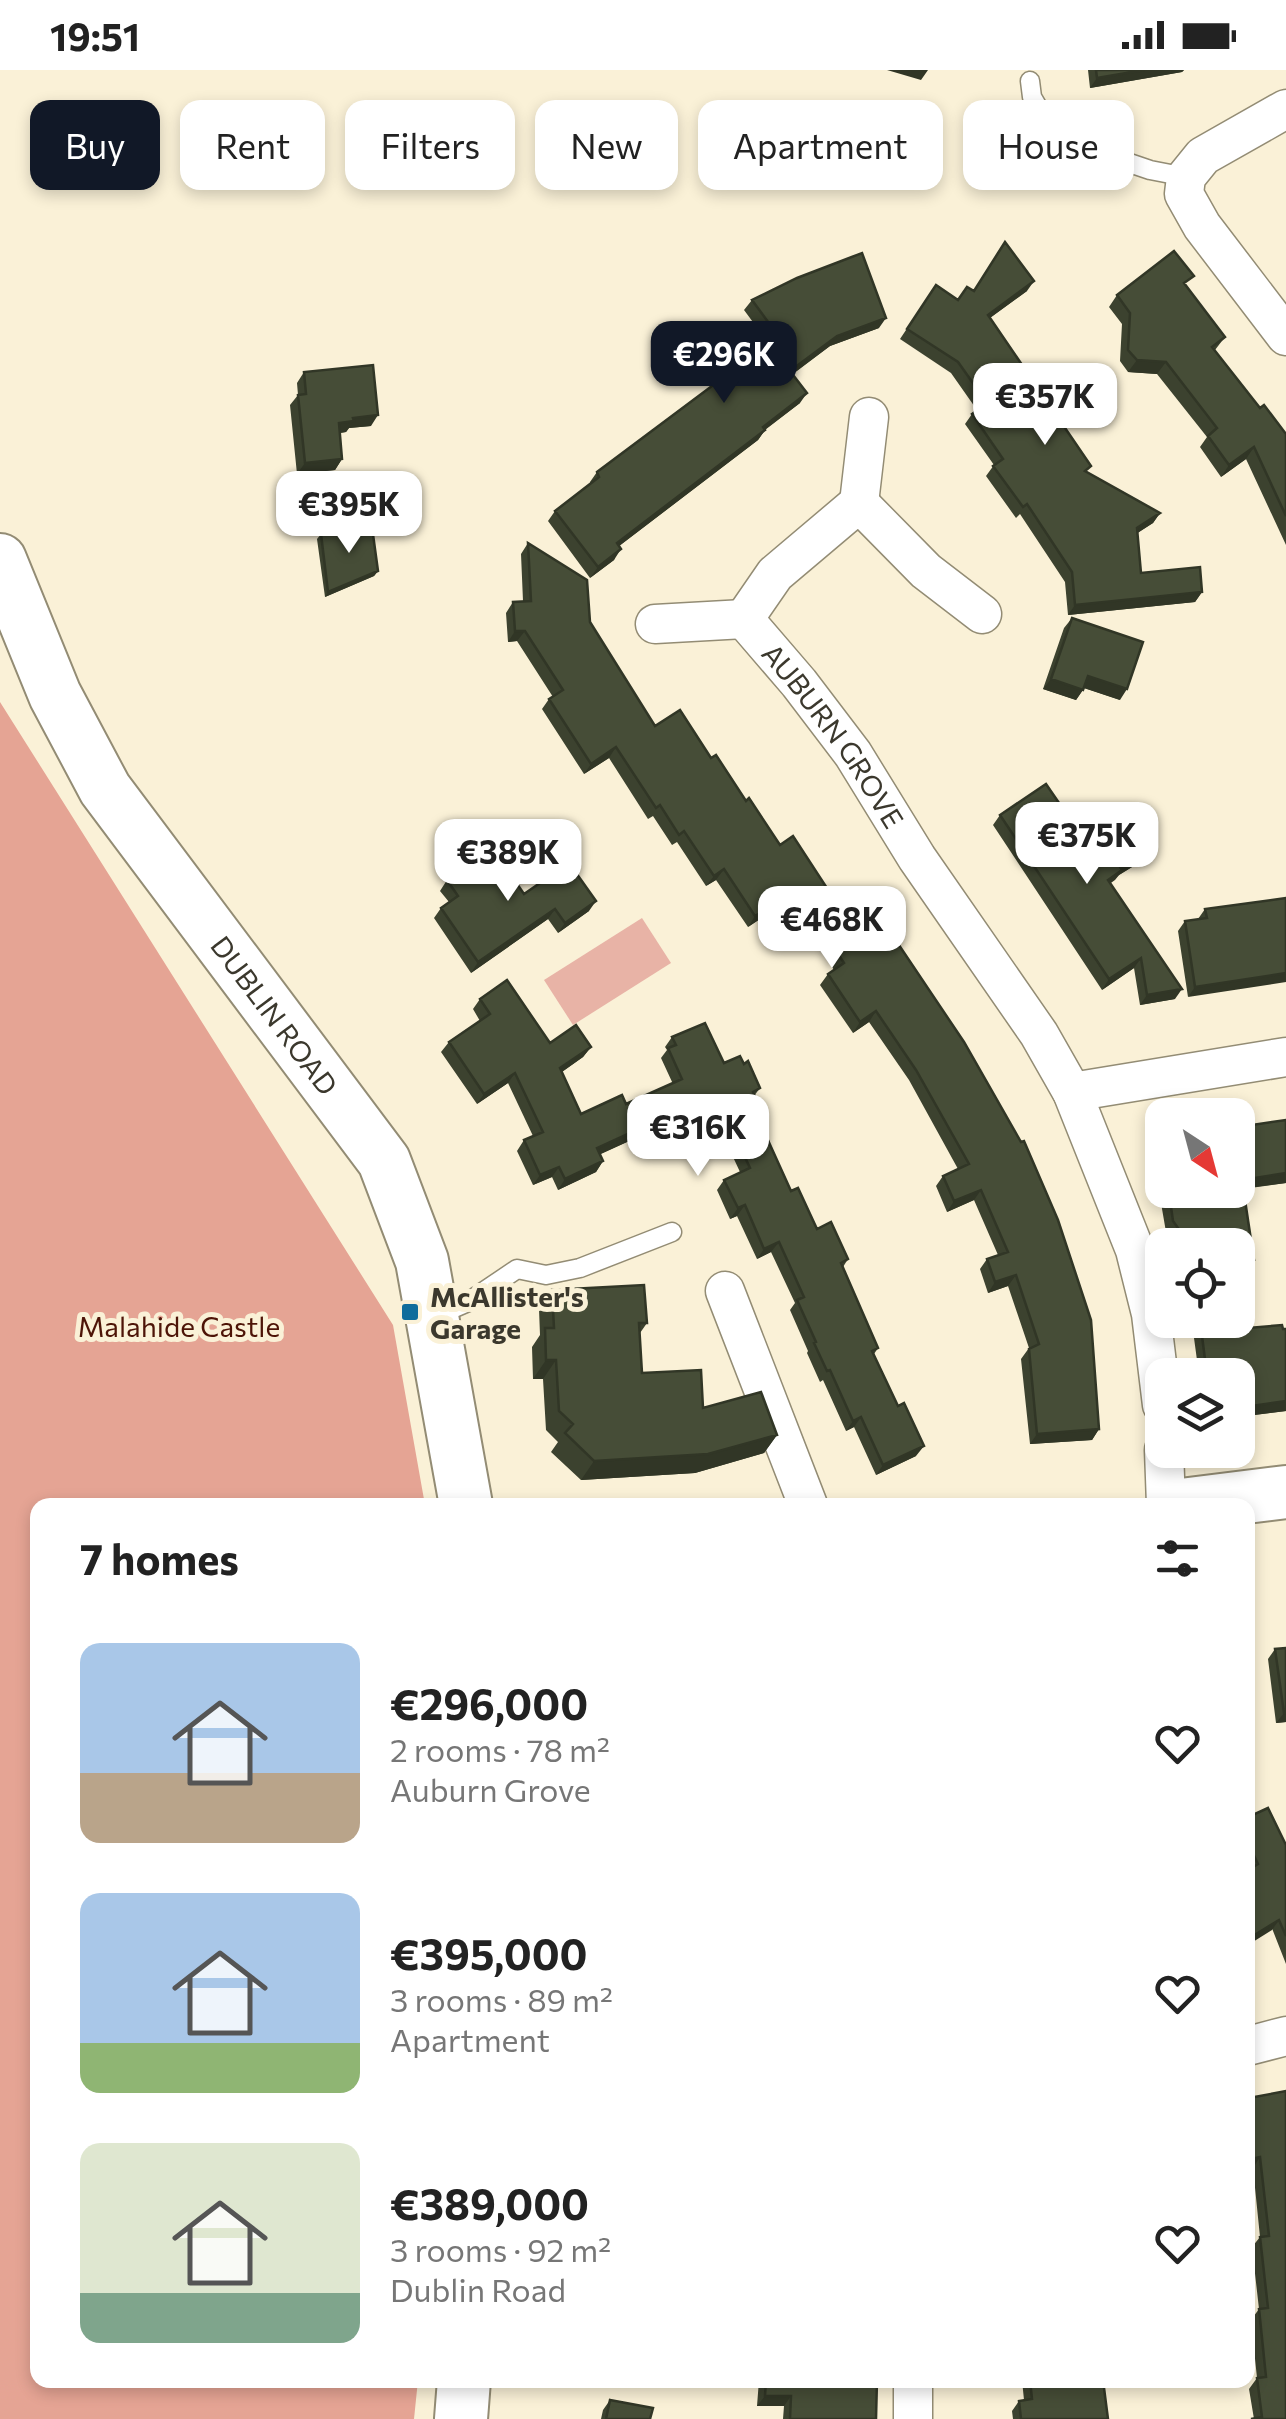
<!DOCTYPE html>
<html lang="en">
<head>
<meta charset="utf-8">
<style>
  body { margin:0; font-family:Commissioner,sans-serif; background:#f2f2f2; color:#222; height:100vh; display:flex; flex-direction:column; font-size:38px; white-space:nowrap }
  * { box-sizing:border-box; margin:0 }
  p { font-size:32px; color:#767676 }
  .icon { flex:none; width:55px; height:55px; fill:none; stroke:currentColor; stroke-width:2; stroke-linecap:round; stroke-linejoin:round }
  .map { position:relative; flex:1; overflow:hidden }
  .drawer { position:absolute; left:30px; top:1428px; width:1225px; height:890px; display:flex; flex-direction:column; background:#fff; border-radius:20px; box-shadow:0 5px 15px #0003 }
  .drawer>* { flex:none }
  .guide { position:absolute; left:30px; top:30px; width:1228px; height:90px; display:flex; gap:20px }
  .needle { width:65px; rotate:144deg }
  .controls { position:absolute; left:1145px; top:1028px; display:grid; gap:20px }
  .controls a { display:grid; place-items:center; width:110px; height:110px; border-radius:20px; background:#fff; box-shadow:0 5px 15px #0003; font-size:50px }
  .price { position:absolute; translate:-50% -85px; padding:0 22px; border-radius:20px; background:#fff; color:#222; font-size:32px; line-height:65px; filter:drop-shadow(0 2px 5px #0008) }
  .price::after { content:''; position:absolute; left:50%; top:60px; width:30px; height:22px; margin-left:-15px; background:inherit; clip-path:polygon(0 0,100% 0,50% 100%) }
  .price.current { background:#111827; color:#fff }
  ul { padding:0; list-style:none }
  li { display:flex; align-items:center; gap:30px; height:250px; padding:0 50px }
  li span { display:grid; place-items:center; flex:none; width:280px; height:200px; border-radius:20px; color:#555 }
  li>.icon { margin-inline-start:auto }
  span .icon { width:120px; height:120px; fill:#fffc; stroke-width:1 }
  li b { font-size:42px }
  h2 { display:flex; justify-content:space-between; align-items:center; height:120px; padding:0 50px; font-size:42px }
  .pill { padding:0 35px; border-radius:20px; background:#fff; box-shadow:0 5px 15px #0003; font-size:35px; line-height:90px }
  .pill.current { background:#111827; color:#fff }
  .status { display:flex; justify-content:space-between; align-items:center; height:70px; padding:0 50px; background:#fff; direction:ltr }
  .status svg { height:28px; fill:currentColor }
  .map>svg:first-child { display:block }
  .green { fill:#e8b3a6 }
  .forest { fill:#e5a494 }
  .lines { fill:none; stroke-linecap:round; stroke-linejoin:round }
  .lane-casing { stroke:#938c74; stroke-width:21 }
  .street-casing { stroke:#938c74; stroke-width:41 }
  .secondary-casing { stroke:#938c74; stroke-width:56 }
  .lane { stroke:#fff; stroke-width:18 }
  .street { stroke:#fff; stroke-width:38 }
  .secondary { stroke:#fff; stroke-width:52 }
  .wall { fill:#3c422f }
  .shaded-wall { fill:#313626 }
  .building { fill:#464d37; stroke:#313626; stroke-width:2.5 }
  .poi-dot { fill:#106d9c; stroke:#faf1d7; stroke-width:4 }
  .labels { text-anchor:middle; dominant-baseline:central; stroke-width:10; stroke-linejoin:round; paint-order:stroke }
  .street-label { font-size:28px; fill:#3b382d; stroke:#faf1d7 }
  .poi-label { font-size:28px; font-weight:bold; fill:#3b382d; stroke:#faf1d7; text-anchor:start }
  .park-label { font-size:28px; fill:#4d1407; stroke:#faf1d7 }
</style>
</head>
<body>
<div class="status"><b>19:51</b><svg viewBox="0 0 49 12"><path d="M0 12V9h3v3zM5 12V6h3v6zM10 12V3h3v9zM15 12V0h3v12zM26 1h20v11H26zM47 4h2v5h-2z"/></svg></div>
<div class="map">
<svg width="1286" height="2349" viewBox="0 0 1286 2349">
  <rect width="100%" height="100%" fill="#faf1d7"/>
  <!-- green -->
  <path class="green" d="M642,848L671,893L573,955L544,910Z"/>
  <!-- forest -->
  <path class="forest" d="M0,632L393,1255L425,1435H38V2310H418L414,2349H0Z"/>
  <g class="lines">
    <!-- lane casing -->
    <g class="lane-casing">
      <path id="lane" d="M1030,11L1032,27L1056,68L1150,100L1186,107
        M438,1245L468,1232L517,1199L546,1205L580,1198L672,1162"/>
    </g>
    <!-- street casing -->
    <g class="street-casing">
      <g id="street">
        <path d="M1286,39L1203,86L1186,107L1184,124L1202,156L1286,266"/>
        <path d="M859,433L869,347"/>
        <path id="s1" d="M982,544L926,501L859,433L775,504L744,549L799,613L853,684L917,788L1039,964L1072,1022L1135,1180L1151,1244L1162,1335"/>
        <path d="M655,554L744,549"/>
        <path d="M1072,1022L1286,987"/>
        <path d="M725,1221L808,1435"/>
        <path d="M1164,1380L1166,1435"/>
        <path d="M1248,1976L1286,1966"/>
        <path d="M913,2349V2310"/>
      </g>
    </g>
    <!-- secondary casing -->
    <g class="secondary-casing">
      <g id="secondary">
        <path id="s2" d="M0,490L55,625L105,719L384,1091L422,1191L466,1435"/>
        <path d="M1181,1435L1286,1422"/>
        <path d="M461,2349L464,2310"/>
      </g>
    </g>
    <!-- lane -->
    <use href="#lane" class="lane"/>
    <!-- street -->
    <use href="#street" class="street"/>
    <!-- secondary -->
    <use href="#secondary" class="secondary"/>
  </g>
  <!-- wall -->
  <path class="wall" d="M1088,0H1184L1182,2L1090,18Z
    M936,215L958,230L974,221H1027L990,248L1087,402L1160,443L1153,453L1137,463L1141,503L1202,522L1195,532L1068,545L1065,512L1020,444L1016,448L986,406L994,395L965,354L972,344L977,340L951,303L900,269Z
    M1186,216L1225,267L1215,280L1260,338L1286,364V475L1246,389L1221,407L1200,377L1207,367L1157,304L1128,302L1120,291L1122,254L1109,237L1117,225Z
    M752,230L879,258L830,276L793,304L800,333L765,360L758,370L619,476L614,490L590,508L548,451L555,441L590,414V412L597,402L718,311L713,305L721,294L761,263L744,240Z
    M304,302L371,356L349,358L346,362L340,363L342,389L335,400L297,404L290,335L298,325L297,313Z
    M321,464L378,501L374,506L325,527L317,469Z
    M528,473L590,552L655,656L711,688L780,775L834,829L841,824L1099,1359L1092,1370L1030,1374L1021,1289L1029,1278L1008,1216L988,1223L980,1199L987,1189L998,1185L974,1130L947,1142L936,1116L943,1106L958,1099L909,1010L869,952L853,963L820,915L828,904L834,900L809,862L779,880L760,849L748,857L716,810L706,816L677,772L672,775L653,746L648,749L609,688L584,704L542,639L549,629L553,627L517,571L508,572L506,543L513,532L523,531L521,484Z
    M1072,548L1120,630L1084,618L1076,630L1043,619L1064,558Z
    M1000,745L1094,784L1139,787L1132,797L1119,805L1110,813L1175,929L1140,935L1134,898L1102,920L993,755Z
    M498,798L524,824L589,841L558,863L548,849L471,903L434,848L441,838L449,832L440,821L447,810Z
    M1286,828L1188,927L1178,861L1185,851L1198,849L1205,839Z
    M480,929L550,973L591,977L583,987L562,1002L581,1044L626,1034L673,1014L661,988L667,980L665,977L672,967L724,993L744,994L760,1018L754,1026L763,1061L791,1121L817,1159L848,1189L843,1197L878,1278L874,1284L916,1386L876,1405L854,1357L846,1361L823,1310L820,1312L807,1283L808,1281L790,1240L795,1233L771,1182L757,1189L737,1146L730,1149L717,1120L724,1110L740,1102L713,1044L664,1066L660,1057L600,1084L603,1091L596,1102L558,1120L552,1107L533,1115L517,1081L524,1070L533,1066L508,1013L477,1034L441,982L449,972L480,951L473,939Z
    M1286,1050V1113L1243,1119L1247,1200L1240,1201L1248,1258L1286,1259V1341L1238,1347V1305H1199L1194,1268L1198,1262L1196,1250H1238V1175H1175L1166,1162L1161,1133L1154,1135L1146,1079L1153,1069Z
    M552,1220L647,1253L640,1263L642,1303L703,1338L777,1365L764,1383L695,1403L581,1410L551,1382L558,1372L546,1360L543,1309H533L532,1277L540,1265L539,1239Z
    M1275,1579L1286,1652L1276,1653L1268,1589Z
    M1248,1747L1286,1775V1894L1248,1797Z
    M1286,2021V2349H1254L1249,2319L1257,2308L1251,2250L1259,2239L1252,2177L1260,2167L1253,2098L1248,2099V2031L1249,2028Z
    M759,2310H877L876,2349H783L784,2336H757Z
    M1022,2310H1103L1108,2349H1013L1012,2341L1019,2331L1024,2330Z
    M610,2330L650,2349H601L603,2340Z"/>
  <!-- shaded-wall -->
  <path class="shaded-wall" d="M887,0H928L921,10Z
    M1144,0H1184L1182,2L1090,18L1097,8Z
    M1034,211L1027,221L980,255L988,245Z
    M886,248L879,258L830,276L783,311L790,301L837,266Z
    M1137,290L1166,292L1157,304L1128,302Z
    M807,323L800,333L755,367L763,357Z
    M378,345L371,356L349,358L346,362L332,364L339,353L353,348Z
    M765,360L758,370L610,483L617,473Z
    M1254,377L1246,389L1221,407L1229,395Z
    M342,389L335,400L297,404L305,393Z
    M1160,443L1153,453L1130,468L1137,458Z
    M621,479L614,490L590,508L598,497Z
    M378,501L374,506L325,527L328,522Z
    M1202,522L1195,532L1068,545L1075,535Z
    M515,561H525L517,571L508,572Z
    M1088,606L1127,619L1120,630L1081,617Z
    M1051,609L1083,620L1076,630L1043,619Z
    M616,677L609,688L584,704L591,694Z
    M1139,787L1132,797L1119,805L1115,810L1101,820L1108,810L1120,797Z
    M724,799L716,810L706,816L714,806Z
    M596,831L589,841L558,863L565,853Z
    M555,839L548,849L471,903L478,892Z
    M767,839L760,849L748,857L755,846Z
    M816,851L809,862L779,880L786,870Z
    M1141,888L1134,898L1102,920L1109,909Z
    M1286,903V912L1188,927L1195,917Z
    M1182,919L1175,929L1140,935L1147,925Z
    M876,941L869,952L853,963L860,952Z
    M591,977L583,987L553,1008L560,998Z
    M515,1003L508,1013L477,1034L484,1024Z
    M720,1034L713,1044L664,1066L671,1056Z
    M667,1046L660,1057L590,1089L597,1078Z
    M603,1091L596,1102L558,1120L565,1109Z
    M559,1097L552,1107L533,1115L540,1105Z
    M1286,1103V1113L1238,1119L1242,1110Z
    M981,1120L974,1130L947,1142L954,1131Z
    M1169,1123L1161,1133L1154,1135L1161,1124Z
    M745,1135L737,1146L730,1149L738,1138Z
    M779,1172L771,1182L757,1189L764,1179Z
    M1254,1190L1247,1200L1238,1201L1239,1192Z
    M1016,1205L1008,1216L988,1223L995,1212Z
    M546,1290H556L543,1309H533Z
    M1286,1331V1341L1238,1347V1338Z
    M861,1347L854,1357L846,1361L853,1351Z
    M1099,1359L1092,1370L1030,1374L1037,1364Z
    M777,1365L764,1383L695,1403L581,1410L594,1391Z
    M924,1376L916,1386L876,1405L883,1395Z
    M1284,1643H1286V1652L1276,1653Z
    M1279,1850L1272,1860L1248,1875V1869Z
    M1260,2087L1253,2098L1248,2099V2094L1251,2089Z
    M765,2326H791L784,2336H757Z"/>
  <!-- building -->
  <path class="building" d="M1096,0H1144L1097,8Z
    M1005,172L1034,211L988,245L1091,396L1085,401L1160,443L1137,458L1141,503L1200,497L1202,522L1075,535L1072,502L1027,434L1023,437L993,396L1003,389L972,344L987,333L958,292L907,259L936,215L958,230L967,217L974,221Z
    M1174,181L1194,206L1184,213L1225,267L1212,277L1260,338L1264,335L1286,364V446L1254,377L1229,395L1208,366L1217,358L1166,292L1137,290L1128,280L1130,243L1117,225Z
    M862,183L886,248L837,266L790,301L807,323L763,357L765,360L617,473L621,479L598,497L555,441L599,407L597,402L728,304L721,294L771,256L752,230L797,208Z
    M373,295L378,345L353,348L354,351L339,353L342,389L305,393L298,325L306,324L304,302Z
    M372,457L378,501L328,522L321,464Z
    M528,473L587,510L590,552L655,656L680,640L711,688L716,685L746,731L749,728L780,775L793,766L834,829L841,824L846,831L862,820L964,972L1021,1072L1024,1071L1058,1150L1091,1250L1099,1359L1037,1364L1029,1279L1039,1274L1016,1205L995,1212L987,1189L1008,1182L981,1120L954,1131L943,1106L969,1094L916,1000L876,941L860,952L828,904L844,893L816,851L786,870L767,839L755,846L724,799L714,806L684,761L679,765L660,735L656,738L616,677L591,694L549,629L563,620L525,561H515L513,532L531,531Z
    M1072,548L1143,572L1127,619L1088,606L1083,620L1051,609Z
    M1046,714L1094,784L1126,765L1139,787L1120,797L1122,800L1108,810L1182,919L1147,925L1141,888L1109,909L1000,745Z
    M488,783L498,798L504,795L524,824L569,793L596,831L565,853L555,839L478,892L441,838L458,826L447,810Z
    M1286,828V903L1195,917L1185,851L1207,848L1205,839Z
    M507,910L550,973L576,955L591,977L560,998L581,1044L622,1025L626,1034L682,1009L668,978L676,975L672,967L705,953L724,993L740,986L744,994L748,991L760,1018L753,1022L767,1055L762,1057L791,1121L798,1118L817,1159L831,1152L848,1189L841,1193L878,1278L872,1281L898,1336L904,1333L924,1376L883,1395L861,1347L853,1351L830,1300L827,1301L814,1273L816,1272L797,1230L804,1227L779,1172L764,1179L745,1135L738,1138L724,1110L750,1098L720,1034L671,1056L667,1046L597,1078L603,1091L565,1109L559,1097L540,1105L524,1070L543,1062L515,1003L484,1024L449,972L490,944L480,929Z
    M1286,1050V1103L1242,1110L1254,1190L1239,1192L1248,1258L1282,1255L1283,1259H1286V1331L1238,1338V1305H1207L1201,1258L1206,1257L1205,1250H1238V1175H1190L1173,1151L1169,1123L1161,1124L1153,1069L1162,1068V1120H1238V1057Z
    M644,1215L647,1253H639L642,1303L701,1300L703,1338L761,1322L777,1365L708,1384L594,1391L565,1363L573,1354L559,1341L556,1290H546L545,1258H554L552,1220Z
    M1286,1578V1643H1284L1275,1579Z
    M1268,1738L1286,1775V1866L1279,1850L1248,1869V1800L1258,1794L1248,1773V1747Z
    M1286,2021V2349H1251L1262,2347L1257,2308L1266,2307L1259,2239L1268,2238L1260,2167L1269,2166L1260,2087L1251,2089L1248,2072V2047L1253,2046L1249,2028Z
    M766,2310H877L876,2349H790L791,2326H765Z
    M1030,2310H1103L1108,2349H1021L1019,2331L1032,2329Z
    M610,2330L653,2338L650,2349H606Z"/>
  <!-- markers -->
  <rect class="poi-dot" x="400" y="1232" width="20" height="20" rx="5"/>
  <g class="labels">
    <!-- street labels -->
    <g class="street-label">
      <text stroke="none"><textPath href="#s1" startOffset="478">AUBURN GROVE</textPath></text>
      <text stroke="none"><textPath href="#s2" startOffset="535">DUBLIN ROAD</textPath></text>
    </g>
    <!-- poi labels -->
    <g class="poi-label">
      <text x="430" y="1226">McAllister's<tspan x="430" dy="32">Garage</tspan></text>
    </g>
    <!-- park labels -->
    <g class="park-label">
      <text x="179" y="1256">Malahide Castle</text>
    </g>
  </g>
</svg>
<div class="controls">
<a><svg class="needle" viewBox="-14 -14 28 28"><path d="M0-13l5 13h-10z" fill="#e53935"/><path d="M0 13l5-13h-10z" fill="#767676"/></svg></a>
<a><svg class="icon" aria-label="locate" viewBox="0 0 24 24"><circle cx="12" cy="12" r="6"/><path d="M12 2v4M12 18v4M2 12h4M18 12h4"/></svg></a>
<a><svg class="icon" aria-label="layers" viewBox="0 0 24 24"><path d="M12 4l9 5-9 5-9-5zM3 14l9 5 9-5"/></svg></a>
</div>
<b class="price current" style="left:724px;top:336px">€296K</b>
<b class="price" style="left:1045px;top:378px">€357K</b>
<b class="price" style="left:349px;top:486px">€395K</b>
<b class="price" style="left:1087px;top:817px">€375K</b>
<b class="price" style="left:508px;top:834px">€389K</b>
<b class="price" style="left:832px;top:901px">€468K</b>
<b class="price" style="left:698px;top:1109px">€316K</b>
<div class="guide">
<a class="pill current">Buy</a>
<a class="pill">Rent</a>
<a class="pill">Filters</a>
<a class="pill">New</a>
<a class="pill">Apartment</a>
<a class="pill">House</a>
</div>
<section class="drawer">
<h2>7 homes<svg class="icon" aria-label="filters" viewBox="0 0 24 24"><path d="M4 7h16M4 17h16"/><circle cx="9" cy="7" r="2"/><circle cx="15" cy="17" r="2"/></svg></h2>
<ul>
<li><span style="background:linear-gradient(#a9c7e8 65%,#b9a48a 0)"><svg class="icon" aria-label="home" viewBox="0 0 24 24"><path d="M3 11l9-7 9 7M6 9v11h12V9"/></svg></span><div><b>€296,000</b><p>2 rooms · 78 m²</p><p>Auburn Grove</p></div><svg class="icon" aria-label="heart" viewBox="0 0 24 24"><path d="M12 20l-8-8c-3-5 5-10 8-4 3-6 11-1 8 4z"/></svg></li>
<li><span style="background:linear-gradient(#a9c7e8 75%,#8fb573 0)"><svg class="icon" aria-label="home" viewBox="0 0 24 24"><path d="M3 11l9-7 9 7M6 9v11h12V9"/></svg></span><div><b>€395,000</b><p>3 rooms · 89 m²</p><p>Apartment</p></div><svg class="icon" aria-label="heart" viewBox="0 0 24 24"><path d="M12 20l-8-8c-3-5 5-10 8-4 3-6 11-1 8 4z"/></svg></li>
<li><span style="background:linear-gradient(#dfe7d0 75%,#7fa58c 0)"><svg class="icon" aria-label="home" viewBox="0 0 24 24"><path d="M3 11l9-7 9 7M6 9v11h12V9"/></svg></span><div><b>€389,000</b><p>3 rooms · 92 m²</p><p>Dublin Road</p></div><svg class="icon" aria-label="heart" viewBox="0 0 24 24"><path d="M12 20l-8-8c-3-5 5-10 8-4 3-6 11-1 8 4z"/></svg></li>
</ul>
</section>
</div>
</body>
</html>
